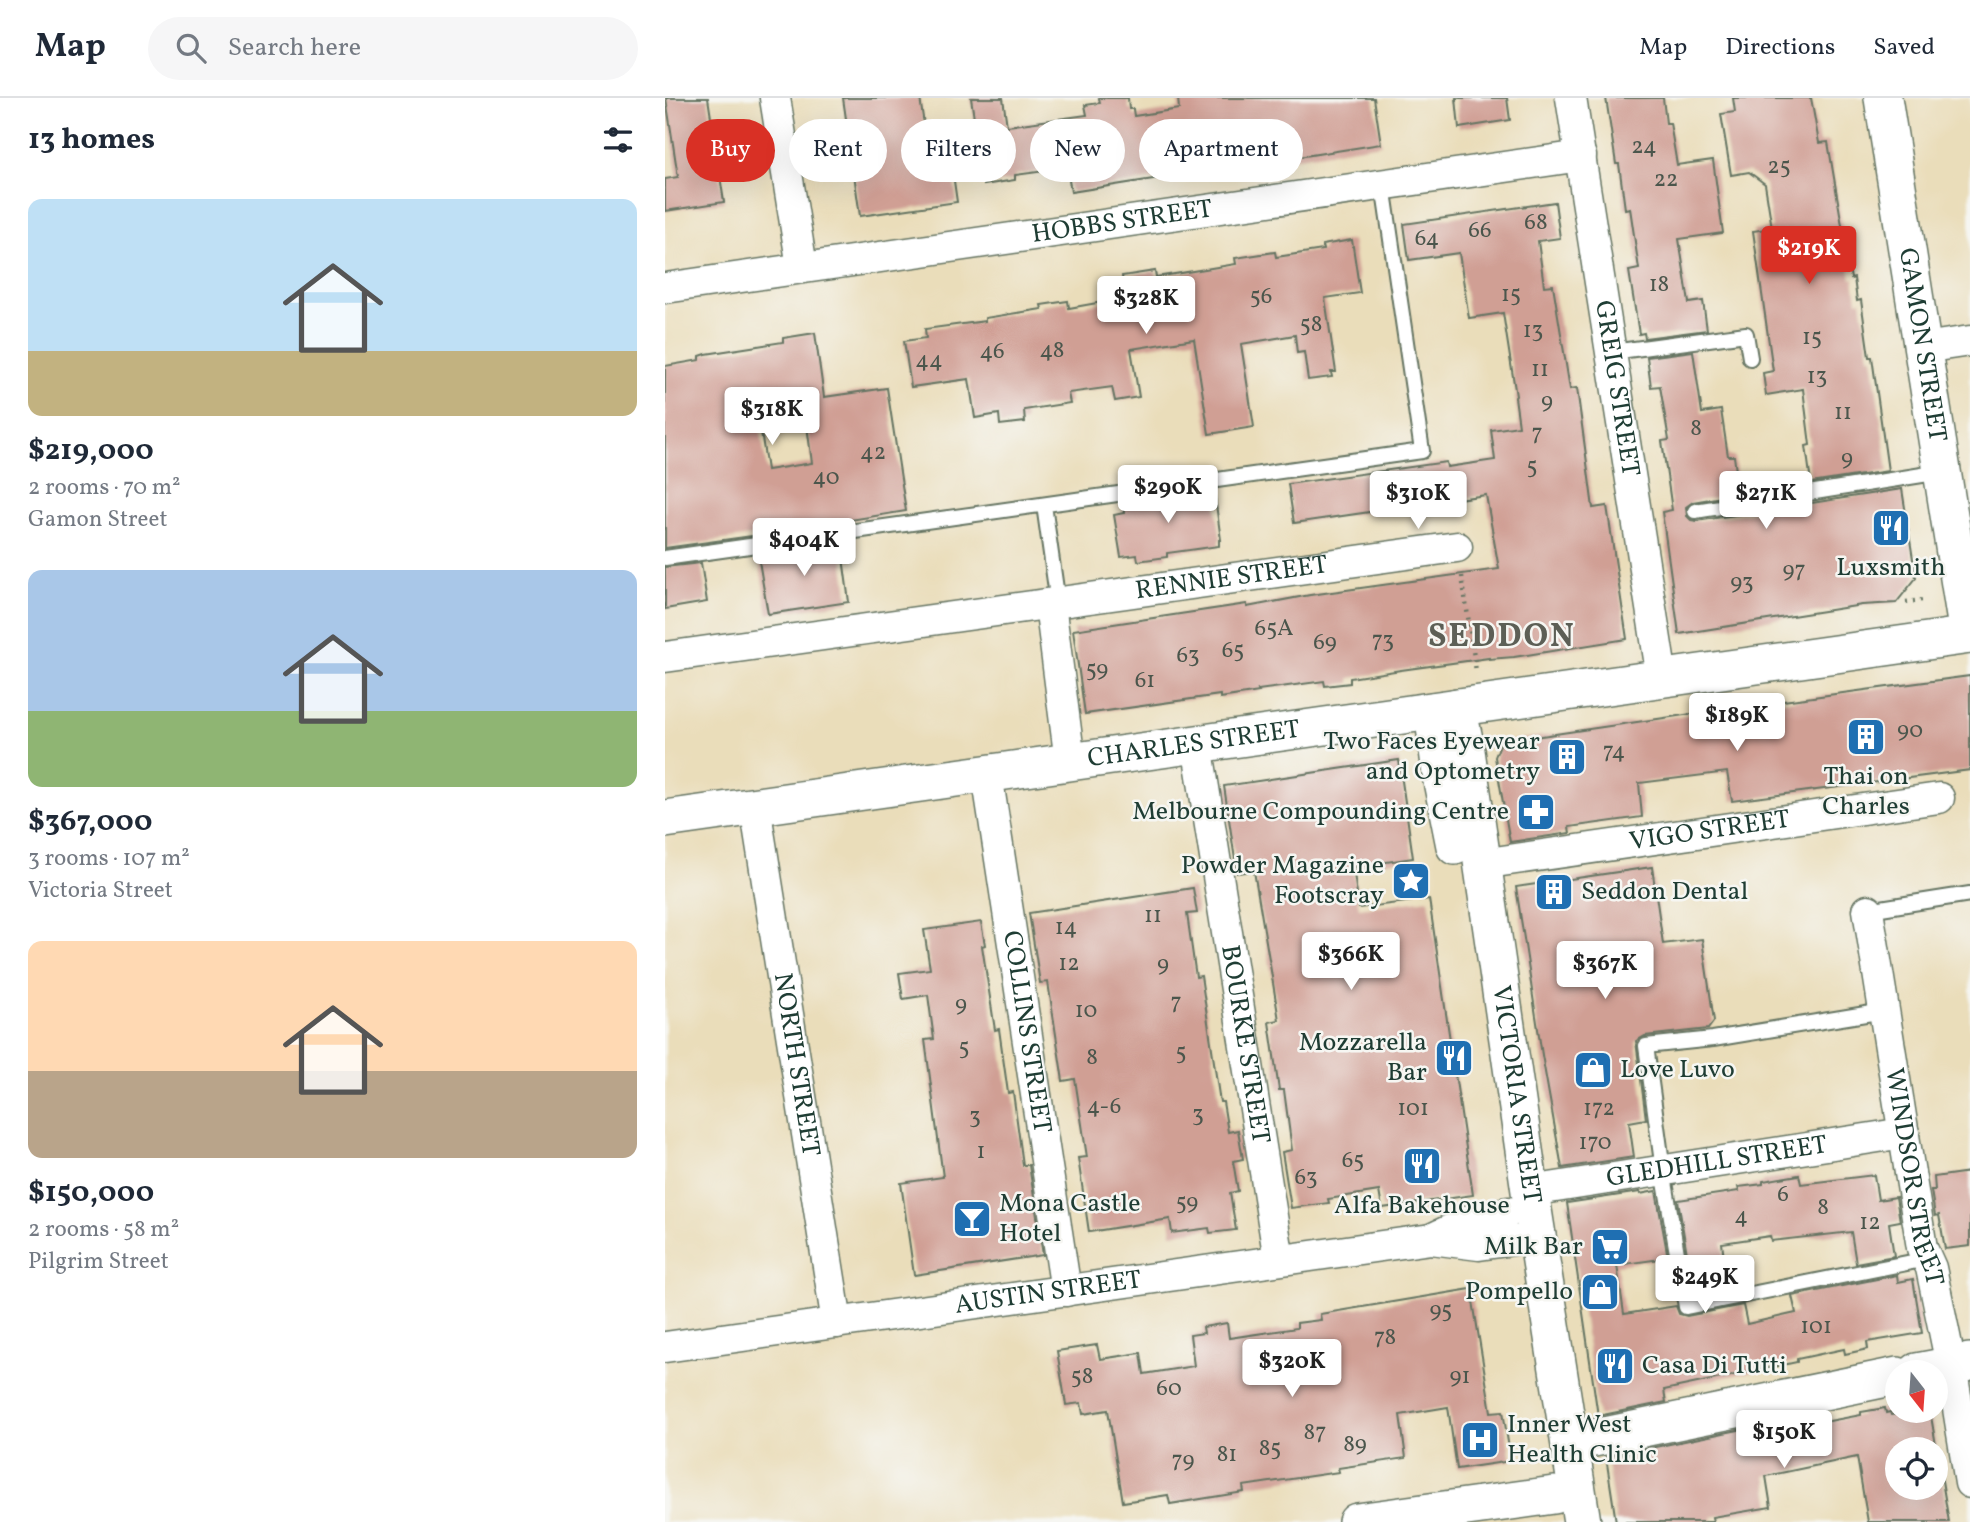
<!DOCTYPE html>
<html lang="en">
<head>
<meta charset="utf-8">
<style>
  body { margin:0; font-family:Vollkorn,serif; background:#f6f6f7; color:#1f2937; height:100vh; display:flex; flex-direction:column; font-size:26px; white-space:nowrap }
  * { box-sizing:border-box; margin:0 }
  p { font-size:23px; color:#747a83 }
  .icon { flex:none; width:38px; height:38px; fill:none; stroke:currentColor; stroke-width:2; stroke-linecap:round; stroke-linejoin:round }
  .map { position:relative; flex:1; overflow:hidden }
  .details { display:flex; flex-direction:column; background:#fff; width:665px }
  .details>* { flex:none }
  .banner { position:absolute; left:21px; top:21px; width:665px; height:63px; display:flex; gap:14px }
  .needle { width:46px; rotate:163deg }
  .controls { position:absolute; left:1220px; top:1262px; display:grid; gap:14px }
  .controls a { display:grid; place-items:center; width:63px; height:63px; border-radius:50%; background:#fff; box-shadow:0 7px 28px #0002; font-size:35px }
  .price { position:absolute; translate:-50% -60px; padding:0 16px; border-radius:7px; background:#fff; color:#222; font-size:23px; line-height:46px; filter:drop-shadow(0 2px 4px #0008) }
  .price::after { content:''; position:absolute; left:50%; top:42px; width:21px; height:16px; margin-left:-10px; background:inherit; clip-path:polygon(0 0,100% 0,50% 100%) }
  .price.on { background:#d93025; color:#fff }
  ul { padding:0; list-style:none }
  li { display:grid; align-content:center; gap:14px; height:371px; padding:0 28px }
  li span { display:grid; place-items:center; height:217px; border-radius:14px; color:#555 }
  li>.icon { margin-inline-start:auto }
  span .icon { width:126px; height:126px; fill:#fffc; stroke-width:1 }
  li b { font-size:30px }
  h2 { display:flex; justify-content:space-between; align-items:center; height:84px; padding:0 28px; font-size:30px }
  .pill { padding:0 24px; border-radius:32px; background:#fff; box-shadow:0 7px 28px #0002; font-size:24px; line-height:63px }
  .pill.on { background:#d93025; color:#fff }
  header { display:flex; align-items:center; gap:42px; box-sizing:border-box; height:98px; padding:0 35px; background:#fff; border-bottom:2px solid #e0e1e3 }
  header strong { font-size:33px }
  nav { display:flex; gap:38px; margin-inline-start:auto; font-size:24px }
  .search { width:490px; height:63px; background:#f6f6f7; display:flex; align-items:center; gap:18px; box-sizing:border-box; padding:0 24px; border-radius:38px; color:#747a83; font-size:26px }
  main { display:flex; flex:1; min-height:0 }
  .map>svg:first-child { display:block }
  .building { fill:#d09f94; fill-rule:evenodd }
  .lines { fill:none; stroke-linecap:round; stroke-linejoin:round }
  .service-casing { stroke:#667563; stroke-width:18 }
  .minor-casing { stroke:#667563; stroke-width:33 }
  .tertiary-casing { stroke:#667563; stroke-width:40 }
  .path { stroke:#667563; stroke-width:4.5; stroke-dasharray:2 5; stroke-linecap:butt }
  .service { stroke:#fff; stroke-width:14 }
  .minor { stroke:#fff; stroke-width:30 }
  .tertiary { stroke:#fff; stroke-width:37 }
  .labels { text-anchor:middle; dominant-baseline:central; stroke-width:5; stroke-linejoin:round; paint-order:stroke }
  .number-label { font-size:23px; fill:#4b564c }
  .street-label { font-size:26px; fill:#1f3d34; stroke:#f6f6f2 }
  .poi-label { font-size:26px; fill:#1f3d34; stroke:#f6f6f2; text-anchor:end }
  .district-label { font-size:33px; font-weight:bold; letter-spacing:2px; fill:#5d5f56; stroke:#f6f6f2 }
</style>
</head>
<body>
<header>
<strong>Map</strong>
<div class="search"><svg class="icon" aria-label="search" viewBox="0 0 24 24"><circle cx="10" cy="10" r="6"/><path d="M15 15l6 6"/></svg>Search here</div>
<nav><a>Map</a><a>Directions</a><a>Saved</a></nav>
</header>
<main>
<section class="details">
<h2>13 homes<svg class="icon" aria-label="filters" viewBox="0 0 24 24"><path d="M4 7h16M4 17h16"/><circle cx="9" cy="7" r="2"/><circle cx="15" cy="17" r="2"/></svg></h2>
<ul>
<li><span style="background:linear-gradient(#bfe0f5 70%,#c2b280 0)"><svg class="icon" aria-label="home" viewBox="0 0 24 24"><path d="M3 11l9-7 9 7M6 9v11h12V9"/></svg></span><div><b>$219,000</b><p>2 rooms · 70 m²</p><p>Gamon Street</p></div></li>
<li><span style="background:linear-gradient(#a9c7e8 65%,#8fb573 0)"><svg class="icon" aria-label="home" viewBox="0 0 24 24"><path d="M3 11l9-7 9 7M6 9v11h12V9"/></svg></span><div><b>$367,000</b><p>3 rooms · 107 m²</p><p>Victoria Street</p></div></li>
<li><span style="background:linear-gradient(#ffd9b3 60%,#b9a48a 0)"><svg class="icon" aria-label="home" viewBox="0 0 24 24"><path d="M3 11l9-7 9 7M6 9v11h12V9"/></svg></span><div><b>$150,000</b><p>2 rooms · 58 m²</p><p>Pilgrim Street</p></div></li>
</ul>
</section>
<div class="map">
<svg width="1305" height="1424" viewBox="0 0 1305 1424">
  <rect width="100%" height="100%" fill="#f6f6f2"/>
  <filter id="ink" filterUnits="userSpaceOnUse"><feTurbulence type="fractalNoise" baseFrequency=".0143" numOctaves="2"/><feDisplacementMap in="SourceGraphic" scale="14" xChannelSelector="R" yChannelSelector="G"/><feConvolveMatrix kernelMatrix="1 2 1 2 8 2 1 2 1" color-interpolation-filters="sRGB"/></filter>
  <filter id="wash" filterUnits="userSpaceOnUse"><feTurbulence type="fractalNoise" baseFrequency=".00686" numOctaves="4" result="noise"/><feDisplacementMap in="SourceGraphic" scale="28" xChannelSelector="R" yChannelSelector="G"/><feGaussianBlur stdDeviation="1.57" result="paint"/><feColorMatrix in="noise" values="0 0 0 0 0 0 0 0 0 0 0 0 0 0 0 0 0 1.4 0 .05"/><feComposite in="paint" operator="in"/></filter>
  <g filter="url(#wash)">
    <rect width="100%" height="100%" fill="#eaddba"/>
    <g id="blocks">
      <!-- building -->
      <path class="building" d="M1,0H43L59,104L0,113V81L13,79Z
        M178,0H255L267,80L288,76L292,104L195,118Z
        M306,0H338L342,28L422,17L420,7L435,5L434,0H463L464,11H468L469,18L514,11L513,0H709L716,46L614,62L613,54L519,67L520,76L406,94L402,70L350,77V82L319,87Z
        M791,0H842L845,22L794,30Z
        M941,0H998L1001,25H1005L1012,67L1048,62L1058,135L1014,141L1024,205L1038,203L1042,232L980,240L979,235L974,236L964,173L974,171L965,110L960,111L954,66H951Z
        M1068,0H1146L1154,45L1163,44L1186,181L1189,180L1192,203L1196,202L1204,259H1207L1223,373L1146,385L1141,348L1145,347L1138,291L1101,297L1098,275L1108,273L1088,133L1107,130L1100,86L1084,74L1066,77L1056,16L1070,14Z
        M890,104L895,140L873,143L879,188L888,187L905,291L912,290L928,410L942,408L962,541L849,559L824,561V560L736,572L685,580V585L660,588L659,583L593,592L594,594L555,600V597L420,616L408,532L582,506V509L645,497L834,471L821,397L629,425L623,386L781,364L782,369L830,362L826,332L854,328L850,299L851,298L838,215L804,220L794,155L744,162L739,126Z
        M687,142L695,195L660,200L671,274H666L667,279L643,282L639,254L632,255L630,237L576,246L589,329L544,336L529,241L466,251L474,299L450,303L447,289L403,295L405,305L359,312L360,324L335,327L334,316L310,320L304,281L246,289L239,243L261,240L260,231L320,223V220L377,211L376,207L403,203L404,210L460,200L457,178L490,173L491,179L571,166L570,160L610,154L611,159L658,152L657,147Z
        M150,235L159,299L222,290L241,413L173,424V426L0,450V268L35,262V258L41,256L118,244V240ZM141,320L147,365L102,372L95,327Z
        M1028,253L1037,315L1056,312L1063,358H1069L1074,396L1028,404L1021,409L1022,418L1026,422L1032,423L1237,391L1251,480L1231,505L1197,507L1014,536L997,414L1007,412L997,343L1004,342L995,288L986,289L982,259Z
        M549,392L556,442H554V448L502,455V459L473,463L472,457L456,459L449,417L459,415L458,405Z
        M176,445L184,504L103,516L93,457Z
        M36,465L42,504L0,511V469Z
        M1305,578V672L1067,703L1062,674L974,685L977,719L904,729L905,735L845,744L830,659L836,644L1081,608Z
        M734,662L748,760L688,769L694,810L764,801L808,1097L717,1110L714,1093L663,1101L664,1105L626,1110L617,1054L627,1052L619,992H614L604,924L614,922L606,873L589,773L572,775L559,688Z
        M987,769L998,846L1037,841L1049,923L1043,931L980,938L971,943L981,1021L964,1024L969,1059L897,1070L877,957L851,789Z
        M528,790L532,815L522,816L531,879L536,878L555,1004H558L563,1034L573,1032L578,1061L568,1063L573,1093L565,1095L571,1132L545,1135L544,1130L507,1135L505,1121L424,1134L413,1060L422,1059L410,981L398,983L383,884L375,885L364,815Z
        M316,824L320,847L317,848L330,932L334,931L343,995L348,994L358,1067H364L378,1157L249,1177L236,1085L278,1079L260,942L269,941L263,897L238,901L234,875L265,871L259,832Z
        M1305,1074V1148L1280,1151L1274,1117L1270,1118L1266,1092H1270L1269,1079Z
        M1134,1077L1136,1086L1209,1077L1213,1102L1231,1099L1235,1123L1224,1125L1229,1158L1191,1165L1186,1134L1106,1143L1105,1138L1057,1145L1063,1191L1029,1198L1013,1102L1074,1093L1073,1089L1098,1086V1083Z
        M991,1093L1003,1160L952,1167L959,1216L1011,1208L1014,1216L1022,1218L1078,1207L1082,1226L1131,1215L1127,1198L1232,1177L1233,1184L1248,1181L1257,1235L1202,1244L1203,1251L1180,1256L1179,1251L1132,1261V1264L999,1292L1001,1304L933,1318L902,1105L975,1094V1096Z
        M806,1191L826,1314L838,1313L846,1363L792,1371L783,1309L735,1317L741,1360L673,1370L674,1374L578,1388L579,1394L505,1406L503,1397L458,1404L443,1312L418,1316L416,1305L401,1307L392,1253L432,1247L435,1261L476,1255L479,1276L529,1268L525,1237L539,1235L538,1229L562,1225L564,1240L632,1230V1225L656,1222L655,1216Z
        M1220,1310L1221,1315L1225,1314L1226,1317L1265,1312L1284,1424H1203L1192,1359L1101,1378L1106,1409L1047,1419L1048,1424H951L941,1359L1093,1328L1095,1341L1160,1328L1159,1324L1196,1317V1314ZM1232,1351H1270V1390H1232Z"/>
    </g>
  </g>
  <g filter="url(#ink)">
    <use href="#blocks" fill-opacity="0" stroke="#667563" stroke-width="2"/>
    <g class="lines">
      <!-- service casing -->
      <g class="service-casing">
        <path id="service" d="M947,254L1081,236L1085,260
          M379,407L393,505
          M1030,413L1276,374
          M0,460L757,353L718,87
          M1203,812L1305,796
          M1219,913L1048,941L981,948L998,1072L1021,1209L1262,1161"/>
      </g>
      <!-- minor casing -->
      <g class="minor-casing">
        <g id="minor">
          <path d="M110,0L137,169"/>
          <path id="s1" d="M906,0L997,580"/>
          <path id="s2" d="M0,190L916,58"/>
          <path d="M1258,250L1305,243"/>
          <path d="M385,506L405,664"/>
          <path id="s3" d="M0,559L792,449"/>
          <path id="s4" d="M532,646L614,1162"/>
          <path id="s5" d="M322,676L401,1193"/>
          <path id="s6" d="M90,708L172,1225"/>
          <path id="s7" d="M816,766L1274,700"/>
          <path id="s8" d="M1203,812L1257,1150L1266,1170L1286,1267L1305,1385"/>
          <path id="s9" d="M865,1093L1239,1035"/>
          <path d="M766,1141L810,1120L844,1114"/>
          <path id="s10" d="M0,1249L766,1141L814,1147L849,1142"/>
        </g>
      </g>
      <!-- tertiary casing -->
      <g class="tertiary-casing">
        <g id="tertiary">
          <path id="s11" d="M1218,0L1303,537"/>
          <path id="s12" d="M792,609L800,646L865,1093L917,1424"/>
          <path d="M768,613L777,683L790,748"/>
          <path id="s13" d="M0,721L1305,537"/>
          <path d="M1252,1274L1305,1264"/>
          <path d="M905,1345L1232,1278"/>
          <path d="M692,1424L889,1397"/>
        </g>
      </g>
      <!-- path -->
      <path class="path" d="M797,478L811,573
        M1241,504L1258,502"/>
      <!-- service -->
      <use href="#service" class="service"/>
      <!-- minor -->
      <use href="#minor" class="minor"/>
      <!-- tertiary -->
      <use href="#tertiary" class="tertiary"/>
    </g>
  </g>
  <!-- icons -->
  <defs>
    <g id="restaurant-square" transform="scale(2.0125)"><rect x="-9" y="-9" width="18" height="18" rx="4" fill="#1f6fb2" stroke="#f6f6f2"/><path d="M-5-6h1v4h1v-4h1v4h1v-4h1v5L-1.5 .5V6h-2V.5L-5-1ZM5-6V6H3V1.5H1.5Q1.5-4 5-6Z" fill="#fff"/></g>
    <g id="building-square" transform="scale(2.0125)"><rect x="-9" y="-9" width="18" height="18" rx="4" fill="#1f6fb2" stroke="#f6f6f2"/><path d="M-4-6H4V6H1V3H-1V6H-4ZM-2.5-4.3h1.7v1.8h-1.7ZM.8-4.3h1.7v1.8H.8ZM-2.5-1h1.7V.8h-1.7ZM.8-1h1.7V.8H.8Z" fill="#fff"/></g>
    <g id="pharmacy-square" transform="scale(2.0125)"><rect x="-9" y="-9" width="18" height="18" rx="4" fill="#1f6fb2" stroke="#f6f6f2"/><path d="M-2-6h4v4h4v4h-4v4h-4v-4h-4v-4h4Z" fill="#fff"/></g>
    <g id="sight-square" transform="scale(2.0125)"><rect x="-9" y="-9" width="18" height="18" rx="4" fill="#1f6fb2" stroke="#f6f6f2"/><path d="M0-6L1.8-2.2L6-1.7L2.9 1.2L3.7 5.4L0 3.3L-3.7 5.4L-2.9 1.2L-6-1.7L-1.8-2.2Z" fill="#fff"/></g>
    <g id="shop-square" transform="scale(2.0125)"><rect x="-9" y="-9" width="18" height="18" rx="4" fill="#1f6fb2" stroke="#f6f6f2"/><path d="M-5-2.5h2.3a2.7 3.5 0 0 1 5.4 0H5L5.5 6h-11ZM-1.5-2.5h3a1.5 2.3 0 0 0-3 0Z" fill="#fff"/></g>
    <g id="bar-square" transform="scale(2.0125)"><rect x="-9" y="-9" width="18" height="18" rx="4" fill="#1f6fb2" stroke="#f6f6f2"/><path d="M-6-5H6L.8 .8V4.5H3.5V6h-7V4.5H-.8V.8Z" fill="#fff"/></g>
    <g id="supermarket-square" transform="scale(2.0125)"><rect x="-9" y="-9" width="18" height="18" rx="4" fill="#1f6fb2" stroke="#f6f6f2"/><path d="M-6-5.5h2.5l.6 2H6L4.5 2H-2.5L-4.4-4H-6ZM-1.5 3.2a1.3 1.3 0 1 0 .1 0ZM3 3.2a1.3 1.3 0 1 0 .1 0Z" fill="#fff"/></g>
    <g id="hospital-square" transform="scale(2.0125)"><rect x="-9" y="-9" width="18" height="18" rx="4" fill="#1f6fb2" stroke="#f6f6f2"/><path d="M-5-5h3v3.5h4V-5h3V5h-3V1.5h-4V5h-3Z" fill="#fff"/></g>
  </defs>
  <g fill-rule="evenodd">
    <use href="#restaurant-square" x="1226" y="430"/>
    <use href="#building-square" x="1201" y="639"/>
    <use href="#building-square" x="902" y="659"/>
    <use href="#pharmacy-square" x="871" y="714"/>
    <use href="#sight-square" x="746" y="783"/>
    <use href="#building-square" x="889" y="794"/>
    <use href="#restaurant-square" x="789" y="960"/>
    <use href="#shop-square" x="928" y="972"/>
    <use href="#restaurant-square" x="757" y="1068"/>
    <use href="#bar-square" x="307" y="1121"/>
    <use href="#supermarket-square" x="945" y="1149"/>
    <use href="#shop-square" x="935" y="1194"/>
    <use href="#restaurant-square" x="950" y="1268"/>
    <use href="#hospital-square" x="815" y="1342"/>
  </g>
  <g class="labels">
    <!-- number labels -->
    <g class="number-label">
      <text x="979" y="49">24</text>
      <text x="1114" y="69">25</text>
      <text x="1001" y="82">22</text>
      <text x="871" y="125">68</text>
      <text x="815" y="133">66</text>
      <text x="762" y="141">64</text>
      <text x="994" y="187">18</text>
      <text x="846" y="197">15</text>
      <text x="596" y="199">56</text>
      <text x="646" y="227">58</text>
      <text x="868" y="233">13</text>
      <text x="1147" y="240">15</text>
      <text x="387" y="253">48</text>
      <text x="327" y="254">46</text>
      <text x="264" y="263">44</text>
      <text x="875" y="272">11</text>
      <text x="1152" y="279">13</text>
      <text x="882" y="304">9</text>
      <text x="1178" y="315">11</text>
      <text x="1031" y="331">8</text>
      <text x="872" y="336">7</text>
      <text x="208" y="355">42</text>
      <text x="1182" y="361">9</text>
      <text x="867" y="369">5</text>
      <text x="161" y="380">40</text>
      <text x="1129" y="473">97</text>
      <text x="1077" y="485">93</text>
      <text x="609" y="531">65A</text>
      <text x="718" y="543">73</text>
      <text x="660" y="545">69</text>
      <text x="568" y="553">65</text>
      <text x="523" y="558">63</text>
      <text x="432" y="572">59</text>
      <text x="480" y="583">61</text>
      <text x="1245" y="633">90</text>
      <text x="949" y="654">74</text>
      <text x="488" y="818">11</text>
      <text x="401" y="830">14</text>
      <text x="404" y="866">12</text>
      <text x="498" y="867">9</text>
      <text x="511" y="905">7</text>
      <text x="296" y="907">9</text>
      <text x="421" y="913">10</text>
      <text x="299" y="950">5</text>
      <text x="516" y="955">5</text>
      <text x="427" y="960">8</text>
      <text x="439" y="1009">4-6</text>
      <text x="748" y="1011">101</text>
      <text x="934" y="1011">172</text>
      <text x="533" y="1017">3</text>
      <text x="310" y="1019">3</text>
      <text x="930" y="1045">170</text>
      <text x="316" y="1054">1</text>
      <text x="688" y="1063">65</text>
      <text x="641" y="1080">63</text>
      <text x="1118" y="1097">6</text>
      <text x="522" y="1105">59</text>
      <text x="1158" y="1110">8</text>
      <text x="1076" y="1119">4</text>
      <text x="1205" y="1125">12</text>
      <text x="776" y="1213">95</text>
      <text x="1151" y="1229">101</text>
      <text x="720" y="1240">78</text>
      <text x="417" y="1279">58</text>
      <text x="795" y="1279">91</text>
      <text x="504" y="1291">60</text>
      <text x="650" y="1335">87</text>
      <text x="690" y="1347">89</text>
      <text x="605" y="1351">85</text>
      <text x="562" y="1357">81</text>
      <text x="518" y="1363">79</text>
    </g>
    <!-- street labels -->
    <g class="street-label">
      <text stroke="none"><textPath href="#s2" startOffset="462">HOBBS STREET</textPath></text>
      <text stroke="none"><textPath href="#s11" startOffset="250">GAMON STREET</textPath></text>
      <text stroke="none"><textPath href="#s1" startOffset="294">GREIG STREET</textPath></text>
      <text stroke="none"><textPath href="#s3" startOffset="572">RENNIE STREET</textPath></text>
      <text stroke="none"><textPath href="#s13" startOffset="534">CHARLES STREET</textPath></text>
      <text stroke="none"><textPath href="#s7" startOffset="231">VIGO STREET</textPath></text>
      <text stroke="none"><textPath href="#s5" startOffset="261">COLLINS STREET</textPath></text>
      <text stroke="none"><textPath href="#s4" startOffset="304">BOURKE STREET</textPath></text>
      <text stroke="none"><textPath href="#s6" startOffset="262">NORTH STREET</textPath></text>
      <text stroke="none"><textPath href="#s12" startOffset="392">VICTORIA STREET</textPath></text>
      <text stroke="none"><textPath href="#s9" startOffset="189">GLEDHILL STREET</textPath></text>
      <text stroke="none"><textPath href="#s8" startOffset="271">WINDSOR STREET</textPath></text>
      <text stroke="none"><textPath href="#s10" startOffset="387">AUSTIN STREET</textPath></text>
    </g>
    <!-- poi labels -->
    <g class="poi-label">
      <text x="1226" y="470" text-anchor="middle">Luxsmith</text>
      <text x="875" y="644">Two Faces Eyewear<tspan x="875" dy="30">and Optometry</tspan></text>
      <text x="1201" y="679" text-anchor="middle">Thai on<tspan x="1201" dy="30">Charles</tspan></text>
      <text x="844" y="714">Melbourne Compounding Centre</text>
      <text x="719" y="768">Powder Magazine<tspan x="719" dy="30">Footscray</tspan></text>
      <text x="916" y="794" text-anchor="start">Seddon Dental</text>
      <text x="762" y="945">Mozzarella<tspan x="762" dy="30">Bar</tspan></text>
      <text x="955" y="972" text-anchor="start">Love Luvo</text>
      <text x="334" y="1106" text-anchor="start">Mona Castle<tspan x="334" dy="30">Hotel</tspan></text>
      <text x="757" y="1108" text-anchor="middle">Alfa Bakehouse</text>
      <text x="918" y="1149">Milk Bar</text>
      <text x="908" y="1194">Pompello</text>
      <text x="977" y="1268" text-anchor="start">Casa Di Tutti</text>
      <text x="842" y="1327" text-anchor="start">Inner West<tspan x="842" dy="30">Health Clinic</tspan></text>
    </g>
    <!-- district labels -->
    <g class="district-label">
      <text x="837" y="540">SEDDON</text>
    </g>
  </g>
</svg>
<div class="controls">
<a><svg class="needle" viewBox="-14 -14 28 28"><path d="M0-13l5 13h-10z" fill="#e53935"/><path d="M0 13l5-13h-10z" fill="#747a83"/></svg></a>
<a><svg class="icon" aria-label="locate" viewBox="0 0 24 24"><circle cx="12" cy="12" r="6"/><path d="M12 2v4M12 18v4M2 12h4M18 12h4"/></svg></a>
</div>
<b class="price on" style="left:1144px;top:188px">$219K</b>
<b class="price" style="left:481px;top:238px">$328K</b>
<b class="price" style="left:107px;top:349px">$318K</b>
<b class="price" style="left:503px;top:427px">$290K</b>
<b class="price" style="left:753px;top:433px">$310K</b>
<b class="price" style="left:1101px;top:433px">$271K</b>
<b class="price" style="left:139px;top:480px">$404K</b>
<b class="price" style="left:1072px;top:655px">$189K</b>
<b class="price" style="left:686px;top:894px">$366K</b>
<b class="price" style="left:940px;top:903px">$367K</b>
<b class="price" style="left:1040px;top:1217px">$249K</b>
<b class="price" style="left:627px;top:1301px">$320K</b>
<b class="price" style="left:1119px;top:1372px">$150K</b>
<div class="banner">
<a class="pill on">Buy</a>
<a class="pill">Rent</a>
<a class="pill">Filters</a>
<a class="pill">New</a>
<a class="pill">Apartment</a>
</div>
</div>
</main>
</body>
</html>
